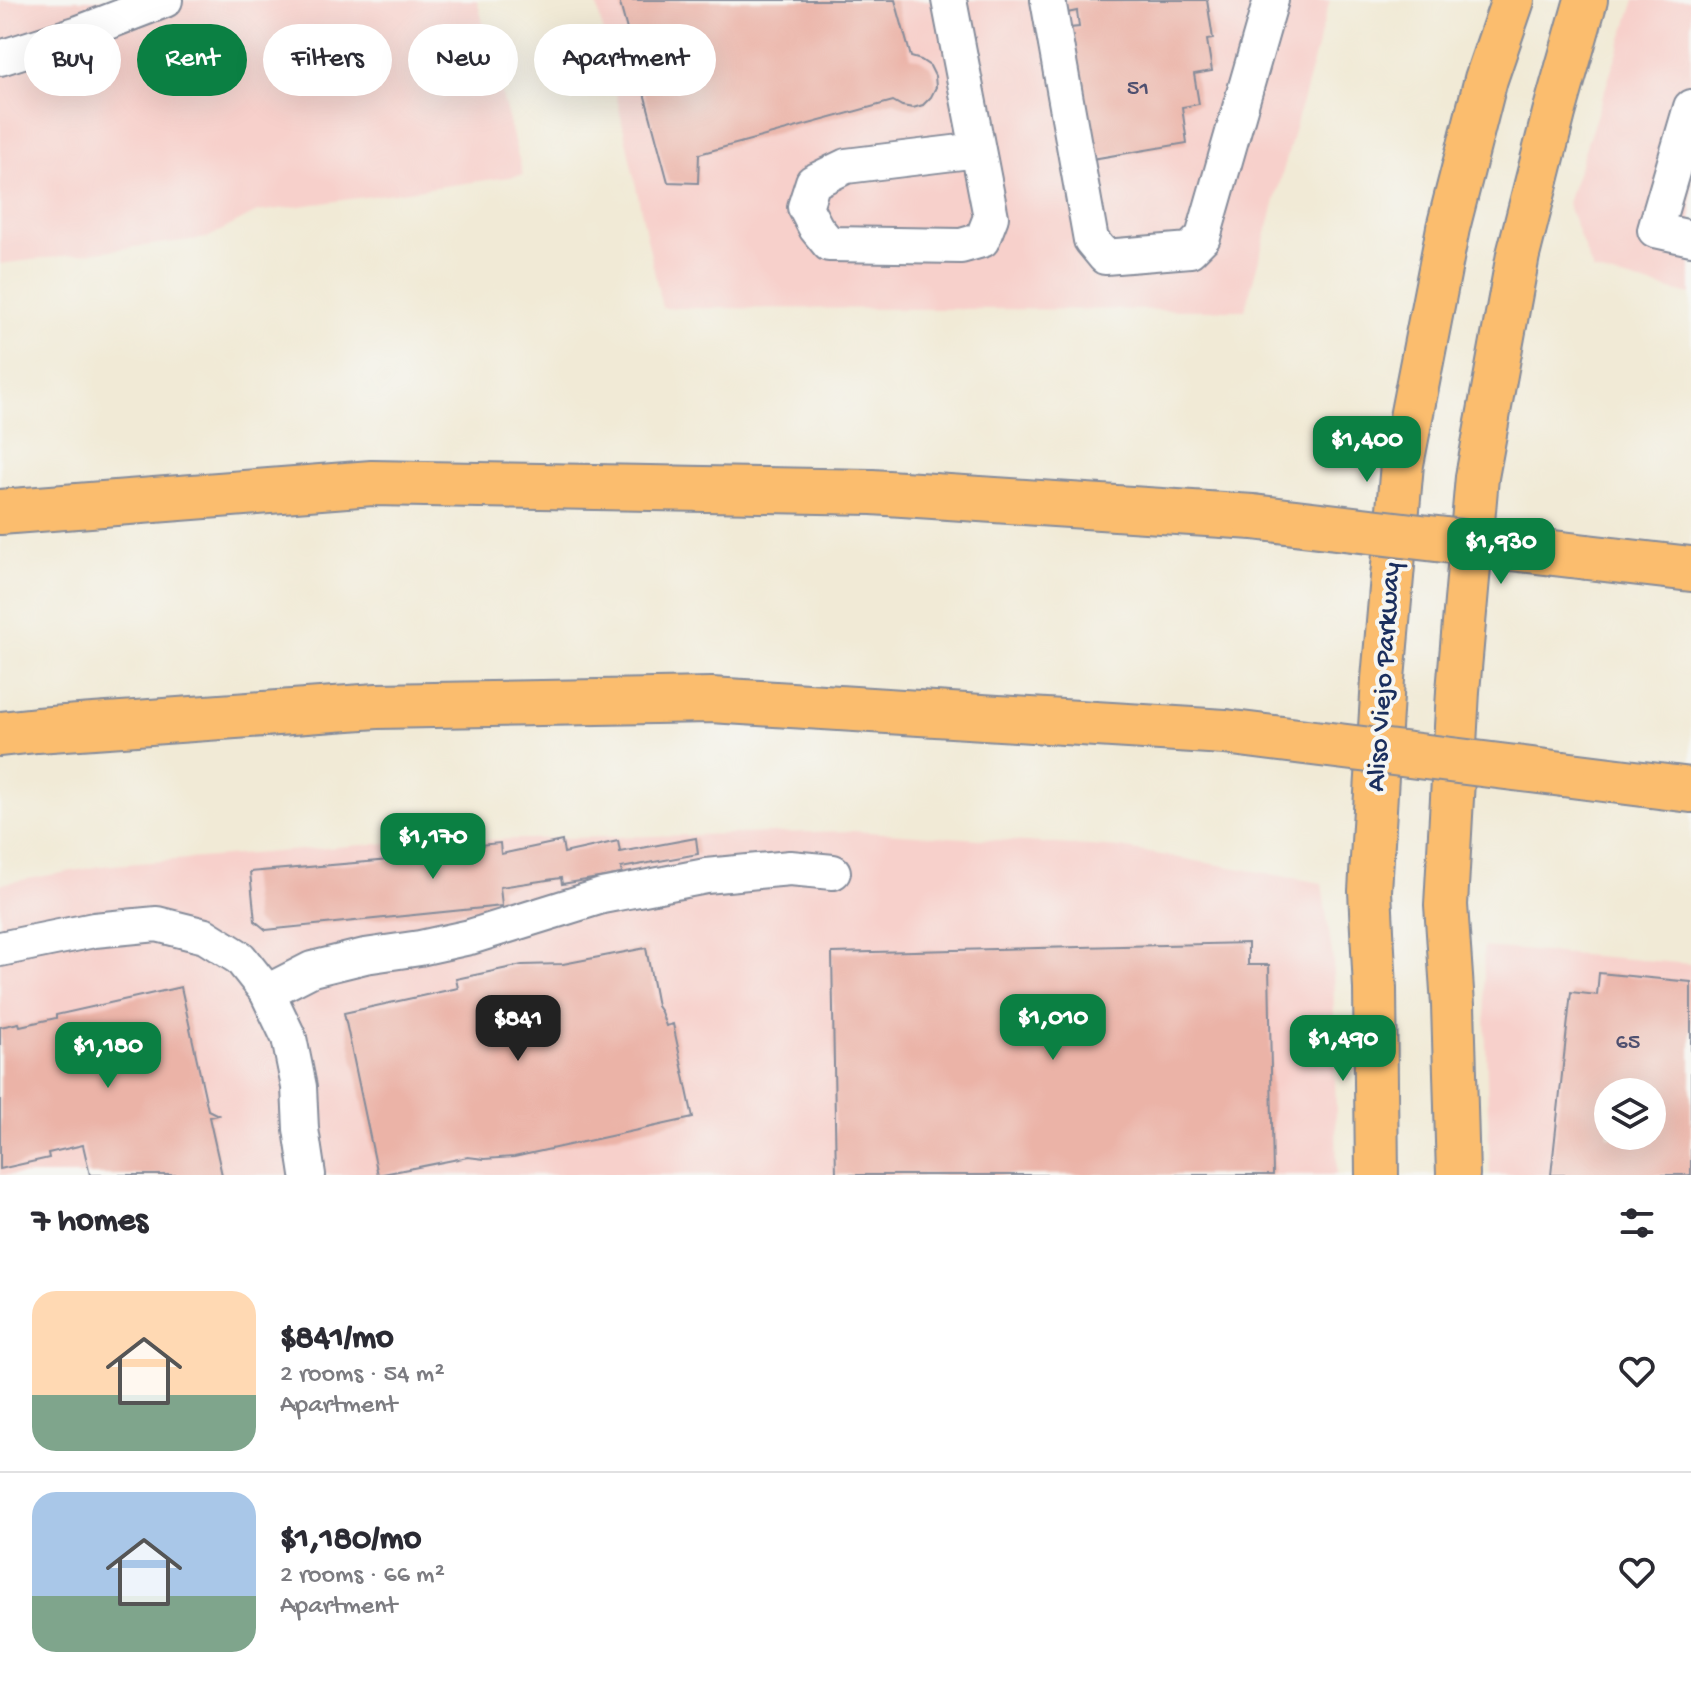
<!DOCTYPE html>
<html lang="en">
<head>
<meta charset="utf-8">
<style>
  body { margin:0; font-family:"Gochi Hand",sans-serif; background:#f2f2f3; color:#2b2b33; height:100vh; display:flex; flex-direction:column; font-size:30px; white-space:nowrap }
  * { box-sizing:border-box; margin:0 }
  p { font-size:26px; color:#7c7c81 }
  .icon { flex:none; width:44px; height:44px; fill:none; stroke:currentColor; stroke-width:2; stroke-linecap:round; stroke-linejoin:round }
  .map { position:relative; height:1175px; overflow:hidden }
  .sheet { display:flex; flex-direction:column; background:#fff; flex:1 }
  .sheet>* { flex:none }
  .top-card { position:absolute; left:24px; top:24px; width:800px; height:72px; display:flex; gap:16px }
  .fabs { position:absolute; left:1594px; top:1078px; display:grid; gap:16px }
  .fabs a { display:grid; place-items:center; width:72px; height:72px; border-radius:50%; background:#fff; box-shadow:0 8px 32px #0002; font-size:40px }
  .price { position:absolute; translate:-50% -68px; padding:0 18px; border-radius:16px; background:#0b8043; color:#fff; font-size:26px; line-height:52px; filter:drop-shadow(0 2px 4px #0008) }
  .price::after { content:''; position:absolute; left:50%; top:48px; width:24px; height:18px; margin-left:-12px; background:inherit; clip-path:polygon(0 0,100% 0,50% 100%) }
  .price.current { background:#222; color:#fff }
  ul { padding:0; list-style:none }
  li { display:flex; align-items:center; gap:24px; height:200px; padding:0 32px }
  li+li { border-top:2px solid #e1e1e2 }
  li span { display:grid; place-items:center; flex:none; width:224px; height:160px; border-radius:24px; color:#555 }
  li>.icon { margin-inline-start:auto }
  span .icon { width:96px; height:96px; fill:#fffc; stroke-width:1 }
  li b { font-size:34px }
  h2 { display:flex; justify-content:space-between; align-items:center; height:96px; padding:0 32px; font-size:34px }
  .tag { padding:0 28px; border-radius:36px; background:#fff; box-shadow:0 8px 32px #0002; font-size:28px; line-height:72px }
  .tag.current { background:#0b8043; color:#fff }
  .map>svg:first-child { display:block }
  .built { fill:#f7d0cb; fill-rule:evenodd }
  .building { fill:#ebb3a7; fill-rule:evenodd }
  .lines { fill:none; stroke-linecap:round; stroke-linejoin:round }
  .minor-casing { stroke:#868c9a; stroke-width:38 }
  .major-casing { stroke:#868c9a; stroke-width:46 }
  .highway-casing { stroke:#868c9a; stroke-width:48 }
  .minor { stroke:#fff; stroke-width:34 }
  .major { stroke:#fbbd6e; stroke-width:42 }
  .highway { stroke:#fbbd6e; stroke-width:44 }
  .highway-bridge-casing { stroke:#868c9a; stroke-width:48; stroke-linecap:butt }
  .highway-bridge { stroke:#fbbd6e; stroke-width:44 }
  .labels { text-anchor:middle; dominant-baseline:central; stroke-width:8; stroke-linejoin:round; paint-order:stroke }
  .number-label { font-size:24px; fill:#4f5070 }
  .street-label { font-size:28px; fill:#1b2f5e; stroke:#f6f6f2 }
</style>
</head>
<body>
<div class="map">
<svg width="1691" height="1175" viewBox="0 0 1691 1175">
  <rect width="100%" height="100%" fill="#f6f6f2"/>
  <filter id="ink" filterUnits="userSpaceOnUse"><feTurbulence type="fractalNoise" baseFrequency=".0125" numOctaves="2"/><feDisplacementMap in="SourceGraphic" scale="16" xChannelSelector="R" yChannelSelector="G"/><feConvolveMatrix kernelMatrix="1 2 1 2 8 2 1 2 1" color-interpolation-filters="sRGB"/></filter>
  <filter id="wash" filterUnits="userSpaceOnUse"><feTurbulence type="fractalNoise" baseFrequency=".006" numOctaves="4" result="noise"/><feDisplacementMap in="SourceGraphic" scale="32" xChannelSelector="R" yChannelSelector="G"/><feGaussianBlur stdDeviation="1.8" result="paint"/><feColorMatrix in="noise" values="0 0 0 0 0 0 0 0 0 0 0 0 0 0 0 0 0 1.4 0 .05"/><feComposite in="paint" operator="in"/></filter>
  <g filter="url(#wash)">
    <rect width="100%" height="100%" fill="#f1ead6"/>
    <!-- built -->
    <path class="built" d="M0,0H477L523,175L257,212L207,238L0,264Z
      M596,0H1330L1245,310L662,308Z
      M1635,0H1691V295L1593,271L1567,203Z
      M853,831L1121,848L1322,883L1333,960L1337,1175H0V884L101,866L400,842Z
      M1483,947L1691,964V1175H1490ZM1608,1092H1652V1136H1608Z"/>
    <g id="blocks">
      <!-- building -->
      <path class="building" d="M619,0H895L911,57L921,60L930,66L935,76L936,87L931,97L923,105L913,108L902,106L893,101L699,154L698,183L668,182Z
        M1065,0H1207L1213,39L1207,40L1212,71L1194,74L1199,104L1182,107L1187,143L1092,159L1070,28L1079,27L1077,11L1067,13Z
        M696,838L698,854L621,868L622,874L562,884L561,878L500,887L502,906L266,930L255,921L250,872L413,858V851L500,843L501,854L562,841L564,853L618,841L620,852Z
        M1248,943V965H1269L1273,1175H836L832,953Z
        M646,948L657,1006L661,1012L666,1026L673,1024L693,1118L514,1157L484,1159L468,1157L378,1175L344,1013L458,988L456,979L503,969L522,965L563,964Z
        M1599,973L1691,982V1175H1551L1571,992L1597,995ZM1608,1092H1652V1136H1608Z
        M181,987L208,1110L218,1115L209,1117L222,1175H90L83,1145L48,1153L49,1158L0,1169V1027L19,1023L20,1026L56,1018V1015Z"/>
    </g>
  </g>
  <g filter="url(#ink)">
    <use href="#blocks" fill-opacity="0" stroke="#868c9a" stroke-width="2"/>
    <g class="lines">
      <!-- minor casing -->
      <g class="minor-casing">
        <path id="minor" d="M949,0L991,217L982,240L961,246L829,244L816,228L805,207L813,182L846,166L978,150
          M1048,0L1091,240L1105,257L1190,250L1203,237L1271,0
          M0,58L79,33L165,0
          M1691,107L1655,230L1691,238
          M0,949L94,930L157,924L205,936L240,958L267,992L289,1038L299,1087L301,1129L308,1175
          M267,992L312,969L365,956L420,948L470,937L602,896L706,876L790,868L833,872"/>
      </g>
      <!-- major casing -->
      <g class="major-casing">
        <path id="major" d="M1377,1175L1375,989L1370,891L1383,679L1402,464L1448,228L1486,79L1513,0
          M1458,1175L1453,1005L1446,905L1458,691L1477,477L1518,255L1554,113L1586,0"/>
      </g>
      <!-- highway casing -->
      <g class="highway-casing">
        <path id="highway" d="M0,512L372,483L872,492L1253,517
          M1587,557L1691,569
          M0,734L37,730L377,706L711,700L1225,732
          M1563,774L1691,790"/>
      </g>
      <!-- minor -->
      <use href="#minor" class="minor"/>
      <!-- major -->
      <use href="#major" class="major"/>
      <!-- highway -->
      <use href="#highway" class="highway"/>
      <!-- highway-bridge casing -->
      <g class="highway-bridge-casing">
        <path id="highway-bridge" d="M1253,517L1587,557
          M1225,732L1563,774"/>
      </g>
      <!-- highway-bridge -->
      <use href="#highway-bridge" class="highway-bridge"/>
    </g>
  </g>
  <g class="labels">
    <!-- number labels -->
    <g class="number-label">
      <text x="1138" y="89">51</text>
      <text x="1628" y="1043">65</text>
    </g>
    <!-- street labels -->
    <g class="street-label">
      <text transform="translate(1385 677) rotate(-86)">Aliso Viejo Parkway</text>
    </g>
  </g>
</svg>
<div class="fabs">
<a><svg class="icon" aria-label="layers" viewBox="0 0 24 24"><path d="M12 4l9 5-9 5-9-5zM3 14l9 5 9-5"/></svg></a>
</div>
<b class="price" style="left:1367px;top:484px">$1,400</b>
<b class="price" style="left:1501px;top:586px">$1,930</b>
<b class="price" style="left:433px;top:881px">$1,170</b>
<b class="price" style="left:1053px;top:1062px">$1,010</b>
<b class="price current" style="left:518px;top:1063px">$841</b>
<b class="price" style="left:1343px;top:1083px">$1,490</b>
<b class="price" style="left:108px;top:1090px">$1,180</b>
<div class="top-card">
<a class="tag">Buy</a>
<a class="tag current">Rent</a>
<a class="tag">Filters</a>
<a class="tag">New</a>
<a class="tag">Apartment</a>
</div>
</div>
<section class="sheet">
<h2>7 homes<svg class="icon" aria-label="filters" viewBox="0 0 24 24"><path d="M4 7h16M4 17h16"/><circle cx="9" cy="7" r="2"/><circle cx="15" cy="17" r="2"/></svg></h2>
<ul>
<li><span style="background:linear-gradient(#ffd9b3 65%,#7fa58c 0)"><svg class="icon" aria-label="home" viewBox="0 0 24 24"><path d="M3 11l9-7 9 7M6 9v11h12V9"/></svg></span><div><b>$841/mo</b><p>2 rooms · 54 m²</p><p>Apartment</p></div><svg class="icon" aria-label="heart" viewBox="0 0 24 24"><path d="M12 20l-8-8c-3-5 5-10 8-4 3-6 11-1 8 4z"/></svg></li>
<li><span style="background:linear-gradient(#a9c7e8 65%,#7fa58c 0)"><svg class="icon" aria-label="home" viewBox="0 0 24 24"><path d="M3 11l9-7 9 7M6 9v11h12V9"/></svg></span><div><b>$1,180/mo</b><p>2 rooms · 66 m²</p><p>Apartment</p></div><svg class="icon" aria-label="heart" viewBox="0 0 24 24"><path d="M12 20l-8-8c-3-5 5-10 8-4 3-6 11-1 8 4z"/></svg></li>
</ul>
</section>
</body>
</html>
